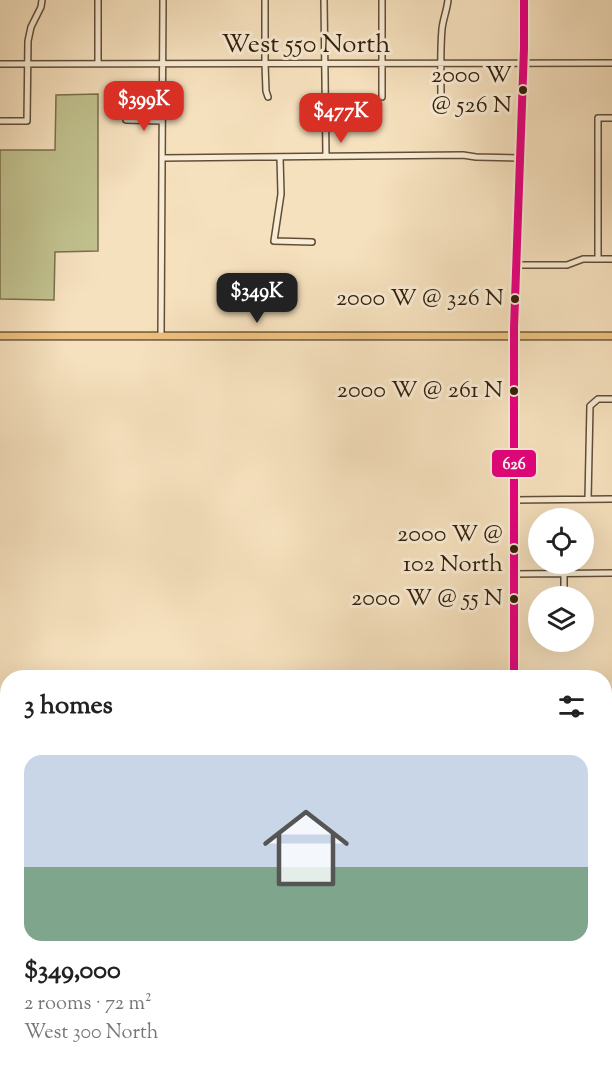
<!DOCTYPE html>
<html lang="en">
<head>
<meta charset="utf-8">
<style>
  body { margin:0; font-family:"Sorts Mill Goudy",serif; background:#f6f6f6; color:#222; height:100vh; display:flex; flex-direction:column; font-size:22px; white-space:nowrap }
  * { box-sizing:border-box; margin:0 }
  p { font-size:20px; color:#767676 }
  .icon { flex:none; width:33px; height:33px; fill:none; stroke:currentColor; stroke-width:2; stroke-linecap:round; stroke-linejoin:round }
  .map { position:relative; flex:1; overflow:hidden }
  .drawer { position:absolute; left:0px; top:670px; width:612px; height:404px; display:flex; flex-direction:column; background:#fff; border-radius:24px 24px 0 0; box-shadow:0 6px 24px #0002 }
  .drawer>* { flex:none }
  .controls { position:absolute; left:528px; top:508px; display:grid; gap:12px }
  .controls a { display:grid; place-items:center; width:66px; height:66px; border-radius:50%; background:#fff; box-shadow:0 6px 24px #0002; font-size:30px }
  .price { position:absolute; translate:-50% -51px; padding:0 14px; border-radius:12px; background:#d93025; color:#fff; font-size:20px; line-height:39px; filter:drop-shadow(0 2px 3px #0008) }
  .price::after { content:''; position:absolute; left:50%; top:36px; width:18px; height:14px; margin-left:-9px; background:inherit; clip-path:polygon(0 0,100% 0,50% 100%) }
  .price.current { background:#222; color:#fff }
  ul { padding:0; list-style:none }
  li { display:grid; align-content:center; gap:12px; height:318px; padding:0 24px }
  li span { display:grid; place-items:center; height:186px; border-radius:18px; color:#555 }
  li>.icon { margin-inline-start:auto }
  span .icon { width:108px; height:108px; fill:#fffc; stroke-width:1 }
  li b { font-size:26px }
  h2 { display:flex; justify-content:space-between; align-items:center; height:72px; padding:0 24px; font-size:26px }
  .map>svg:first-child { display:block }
  .green { fill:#c1c28f; stroke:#79704c; stroke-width:1.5 }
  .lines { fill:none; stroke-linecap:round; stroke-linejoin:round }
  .stream { stroke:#727c72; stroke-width:1.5 }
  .minor-casing { stroke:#624e36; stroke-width:8 }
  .major-casing { stroke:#311d08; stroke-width:9 }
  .minor { stroke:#f9ecd5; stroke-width:5 }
  .major { stroke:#ebc07f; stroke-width:7 }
  .bus-1-casing { stroke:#f9ecd5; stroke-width:12 }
  .bus-1 { stroke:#e5007d; stroke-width:8 }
  .bus-dot { fill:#311d08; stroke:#f9ecd5; stroke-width:2 }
  .labels { text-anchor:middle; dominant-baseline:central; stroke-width:6; stroke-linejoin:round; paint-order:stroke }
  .bus-label { font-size:24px; fill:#311d08; stroke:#f9ecd5; text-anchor:end }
  .street-label { font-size:26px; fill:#311d08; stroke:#f9ecd5 }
  .line-badge { stroke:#f9ecd5; stroke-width:2 }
  .badge-label { font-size:16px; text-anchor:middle; font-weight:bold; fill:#fff }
</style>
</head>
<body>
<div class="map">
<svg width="612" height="1073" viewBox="0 0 612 1073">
  <rect width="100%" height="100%" fill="#f6e1be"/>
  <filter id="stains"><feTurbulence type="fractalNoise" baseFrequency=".00333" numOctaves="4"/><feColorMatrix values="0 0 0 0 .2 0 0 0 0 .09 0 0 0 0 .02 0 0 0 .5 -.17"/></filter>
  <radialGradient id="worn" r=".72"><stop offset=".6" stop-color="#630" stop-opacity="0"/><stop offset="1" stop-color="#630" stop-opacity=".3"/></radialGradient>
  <!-- green -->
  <path class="green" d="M98,94V251L55,252L54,300L0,299V150H55L56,95Z"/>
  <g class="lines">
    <!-- stream -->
    <path class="stream" d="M0,874H8"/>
    <!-- minor casing -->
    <g class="minor-casing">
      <path id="minor" d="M98,0V64
        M265,0V64L266,91L268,97
        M324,0L326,156
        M0,64L612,63
        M382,97V0
        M441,97C441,75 440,51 442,29C443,19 447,10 448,0
        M126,120L162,121
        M0,121H27L28,41L31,27L41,7L42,0
        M280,157L281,194L274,241L312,242
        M162,158L463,155L476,157L519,158
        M598,259V118H612
        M515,265H567L583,259H612
        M161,335L163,0
        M588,499L590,406L598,399H612
        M514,500L612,499
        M514,574L612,573
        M564,597V573
        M604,817H612
        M604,886H612"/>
    </g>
    <!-- major casing -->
    <g class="major-casing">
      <path id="major" d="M0,336H612
        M514,678V328L524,48V0
        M0,897H8
        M0,909H8
        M604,912H612
        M517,1066L518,1073"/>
    </g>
    <!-- minor -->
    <use href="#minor" class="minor"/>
    <!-- major -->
    <use href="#major" class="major"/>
    <!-- bus-1 casing -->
    <g class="bus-1-casing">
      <path id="bus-1" d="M514,678V328L524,48V0"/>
    </g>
    <!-- bus-1 -->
    <use href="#bus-1" class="bus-1"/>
  </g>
  <!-- markers -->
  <g class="bus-dot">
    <circle cx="523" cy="90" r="5"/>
    <circle cx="515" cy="299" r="5"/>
    <circle cx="514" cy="391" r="5"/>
    <circle cx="514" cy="549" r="5"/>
    <circle cx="514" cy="599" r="5"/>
  </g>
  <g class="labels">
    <!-- bus labels -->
    <g class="bus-label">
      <text x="512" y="76">2000 W<tspan x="512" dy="30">@ 526 N</tspan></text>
      <text x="504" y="299">2000 W @ 326 N</text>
      <text x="503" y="391">2000 W @ 261 N</text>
      <text x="503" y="535">2000 W @<tspan x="503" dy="30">102 North</tspan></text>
      <text x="503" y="599">2000 W @ 55 N</text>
    </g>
    <!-- street labels -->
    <g class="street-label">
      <text x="306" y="45">West 550 North</text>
    </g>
  </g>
  <rect class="line-badge" x="491" y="449" width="46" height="29" rx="6" fill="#e5007d"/>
  <g class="badge-label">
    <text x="514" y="469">626</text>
  </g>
  <rect width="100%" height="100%" filter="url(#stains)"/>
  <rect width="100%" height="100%" fill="url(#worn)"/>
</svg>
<div class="controls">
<a><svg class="icon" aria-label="locate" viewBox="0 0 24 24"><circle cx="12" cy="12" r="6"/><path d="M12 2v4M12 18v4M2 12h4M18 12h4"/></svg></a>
<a><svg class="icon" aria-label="layers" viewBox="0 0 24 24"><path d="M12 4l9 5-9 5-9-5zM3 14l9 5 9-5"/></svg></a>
</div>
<b class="price" style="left:144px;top:132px">$399K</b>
<b class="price" style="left:341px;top:144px">$477K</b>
<b class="price current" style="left:257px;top:324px">$349K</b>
<section class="drawer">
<h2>3 homes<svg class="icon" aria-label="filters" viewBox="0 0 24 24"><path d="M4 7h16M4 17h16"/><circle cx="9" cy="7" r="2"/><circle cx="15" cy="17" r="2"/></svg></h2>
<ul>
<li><span style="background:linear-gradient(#c9d6e8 60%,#7fa58c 0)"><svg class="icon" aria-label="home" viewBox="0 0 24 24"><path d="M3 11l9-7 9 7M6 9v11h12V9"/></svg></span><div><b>$349,000</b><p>2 rooms · 72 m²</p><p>West 300 North</p></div></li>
</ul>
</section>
</div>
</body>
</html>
